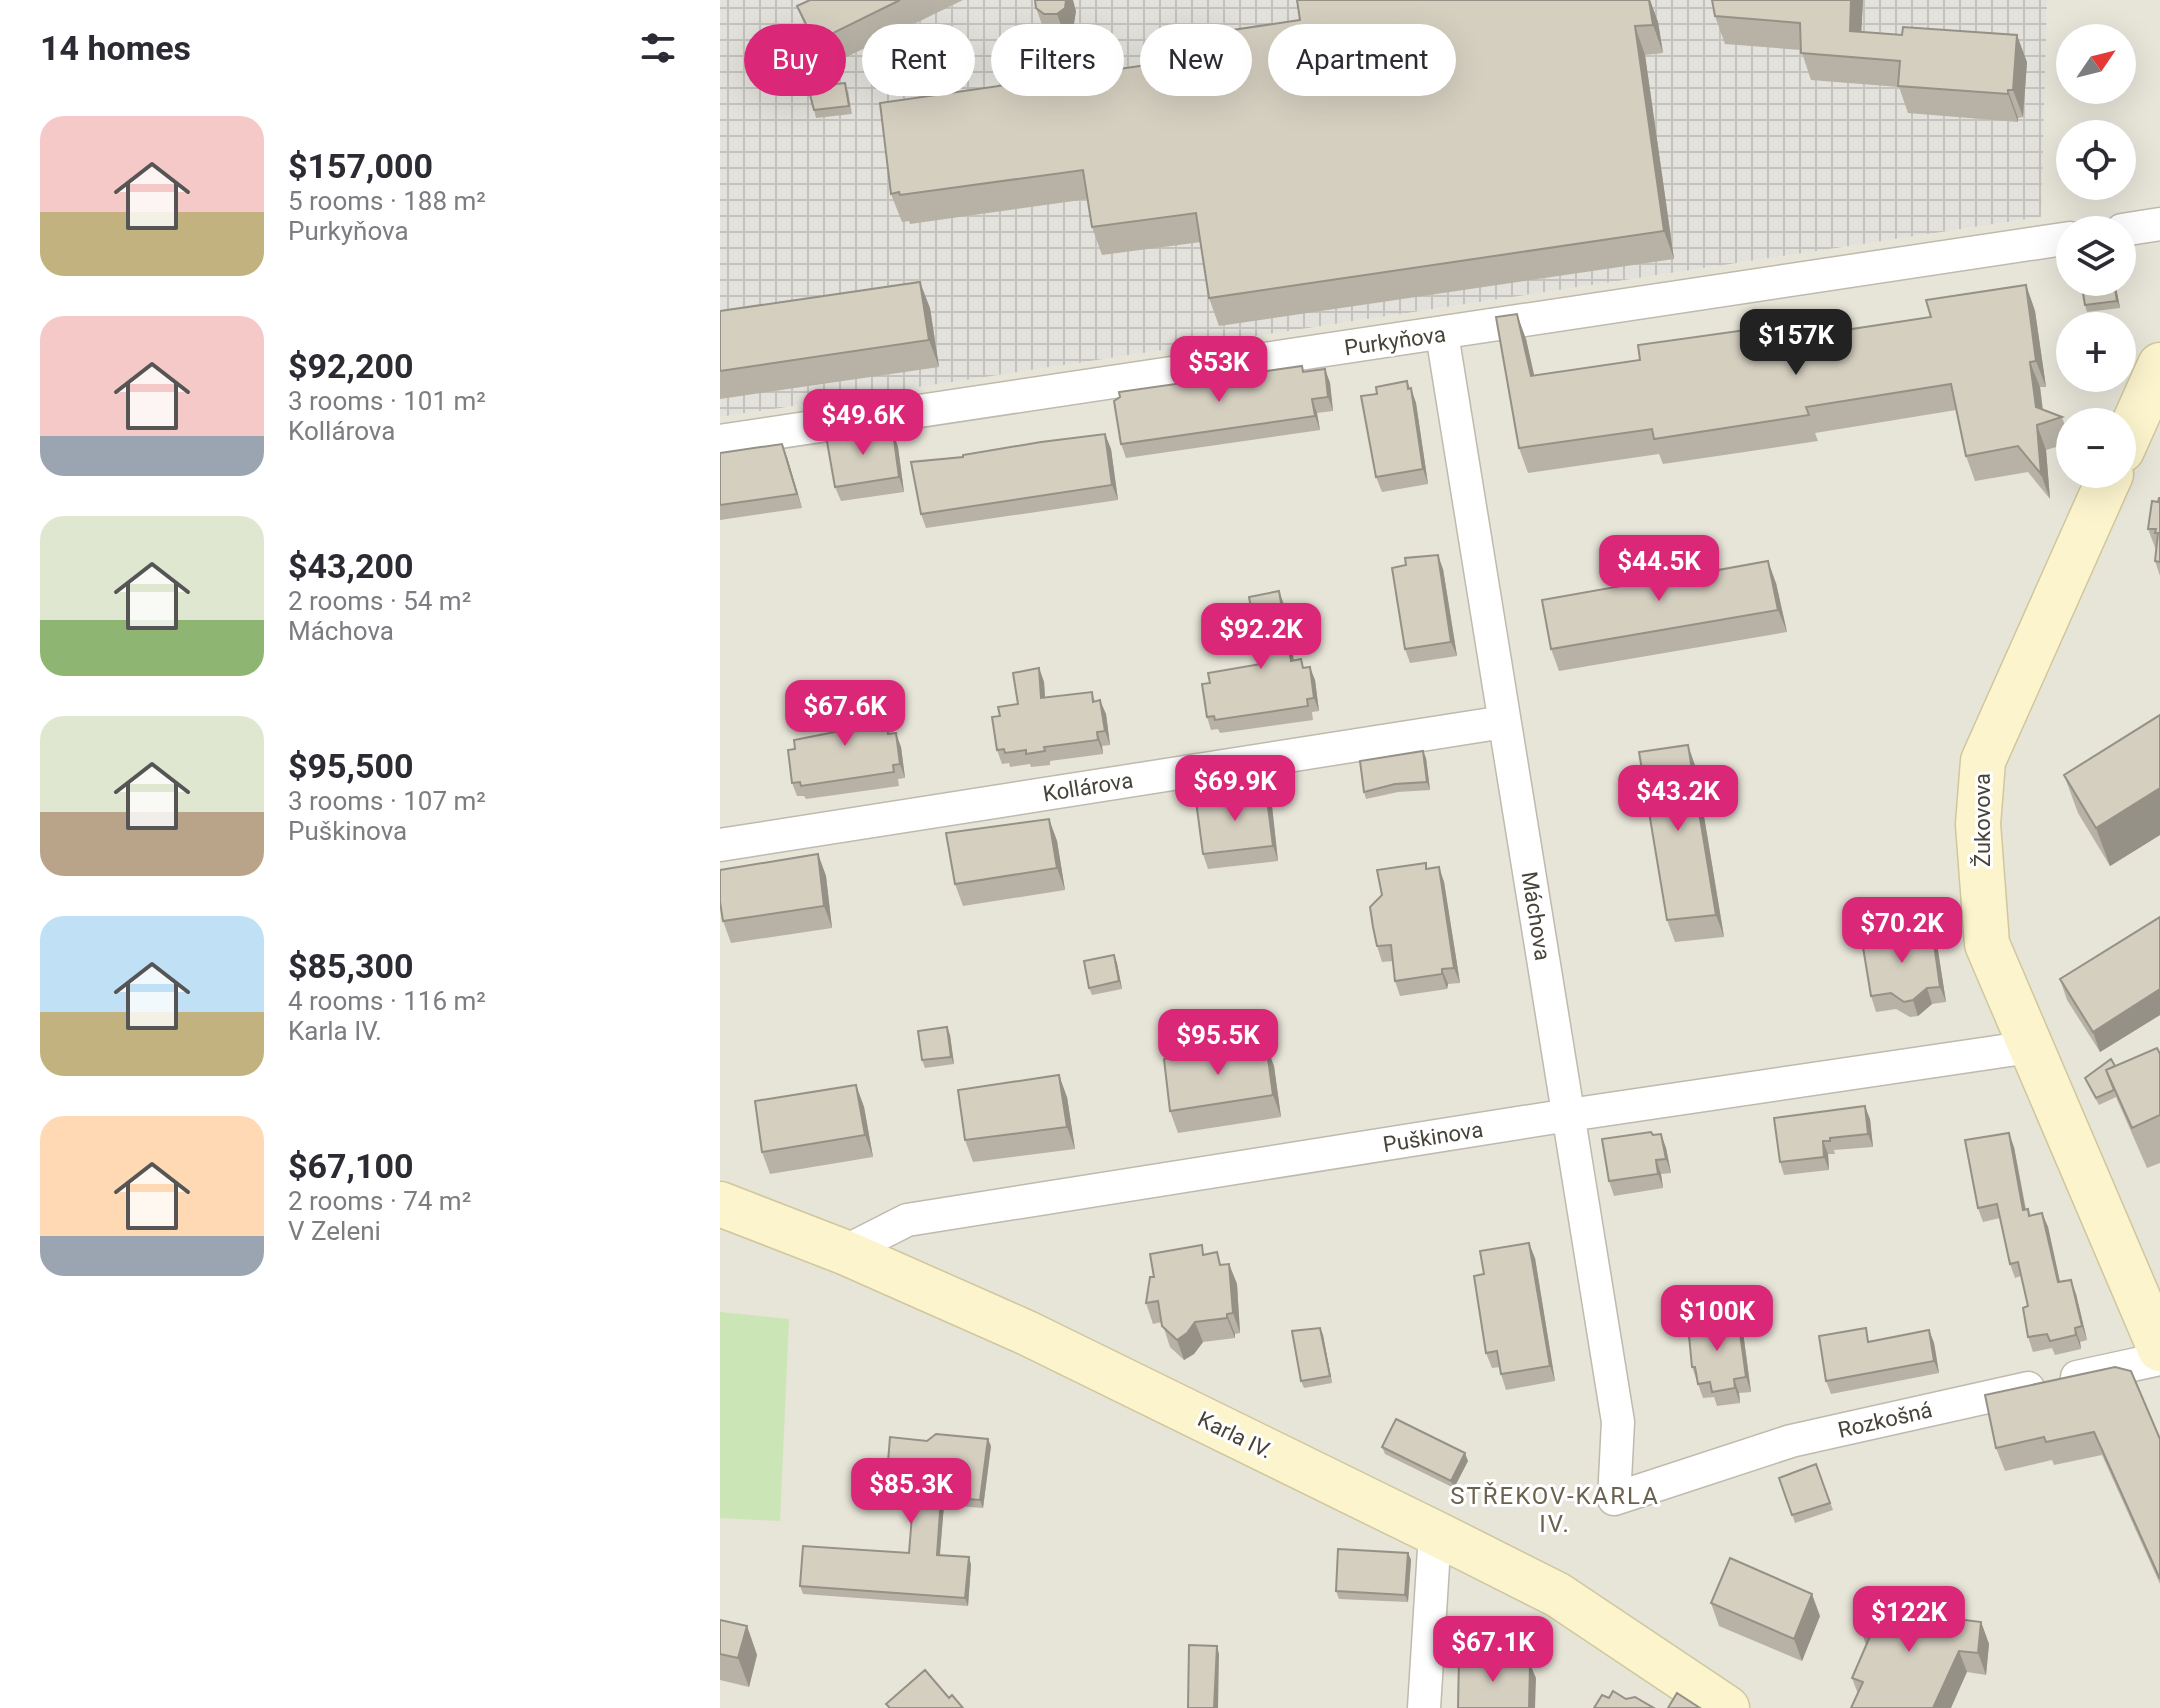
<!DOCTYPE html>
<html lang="en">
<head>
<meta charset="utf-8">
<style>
  body { margin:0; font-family:Roboto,sans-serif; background:#f2f2f3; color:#2b2b33; height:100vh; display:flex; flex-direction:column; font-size:30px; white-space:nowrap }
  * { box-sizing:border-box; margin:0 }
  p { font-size:26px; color:#7c7c81 }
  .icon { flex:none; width:44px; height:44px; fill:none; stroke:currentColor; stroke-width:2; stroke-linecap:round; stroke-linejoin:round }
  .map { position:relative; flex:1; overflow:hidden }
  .sheet { display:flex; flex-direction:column; background:#fff; width:720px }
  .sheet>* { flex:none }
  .top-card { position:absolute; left:24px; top:24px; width:760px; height:72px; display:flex; gap:16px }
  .needle { width:52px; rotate:55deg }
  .buttons { position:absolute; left:1336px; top:24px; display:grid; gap:16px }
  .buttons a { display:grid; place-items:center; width:80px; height:80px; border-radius:50%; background:#fff; box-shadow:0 8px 32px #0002; font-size:40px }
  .price { position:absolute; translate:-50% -68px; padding:0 18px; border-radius:16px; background:#db2777; color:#fff; font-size:26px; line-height:52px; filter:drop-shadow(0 2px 4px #0008) }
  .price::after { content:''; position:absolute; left:50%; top:48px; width:24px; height:18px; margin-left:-12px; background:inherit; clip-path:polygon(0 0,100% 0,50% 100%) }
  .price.current { background:#222; color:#fff }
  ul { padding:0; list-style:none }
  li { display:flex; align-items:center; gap:24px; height:200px; padding:0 40px }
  li span { display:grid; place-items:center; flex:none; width:224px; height:160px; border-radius:24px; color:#555 }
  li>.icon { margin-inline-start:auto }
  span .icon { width:96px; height:96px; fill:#fffc; stroke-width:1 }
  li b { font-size:34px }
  h2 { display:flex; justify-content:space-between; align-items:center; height:96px; padding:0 40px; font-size:34px }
  .pill { padding:0 28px; border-radius:36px; background:#fff; box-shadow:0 8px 32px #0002; font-size:28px; line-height:72px }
  .pill.current { background:#db2777; color:#fff }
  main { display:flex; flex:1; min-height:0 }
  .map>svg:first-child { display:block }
  .residential { fill:#e7e4d8; fill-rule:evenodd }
  .industrial { fill:url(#industrial-grid) }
  .pitch { fill:#cbe5b6 }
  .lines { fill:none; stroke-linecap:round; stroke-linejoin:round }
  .street-casing { stroke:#bfbaad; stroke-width:35 }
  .secondary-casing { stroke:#d0c79d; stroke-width:47 }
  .street { stroke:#fff; stroke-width:32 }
  .secondary { stroke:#fbf4cd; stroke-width:44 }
  .wall { fill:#b7b2a5 }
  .shaded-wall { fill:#959186 }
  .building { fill:#d5cfc0; stroke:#959186; stroke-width:2 }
  .labels { text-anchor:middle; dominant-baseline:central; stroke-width:6; stroke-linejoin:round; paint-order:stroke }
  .street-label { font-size:22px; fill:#474338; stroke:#fff }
  .neighbourhood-label { font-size:24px; letter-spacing:2px; fill:#696250; stroke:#fff }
</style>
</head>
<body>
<main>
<section class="sheet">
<h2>14 homes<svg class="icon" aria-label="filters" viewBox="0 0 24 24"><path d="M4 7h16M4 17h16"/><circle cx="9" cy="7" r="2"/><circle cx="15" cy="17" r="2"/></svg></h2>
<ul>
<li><span style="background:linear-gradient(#f6c9c9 60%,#c2b280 0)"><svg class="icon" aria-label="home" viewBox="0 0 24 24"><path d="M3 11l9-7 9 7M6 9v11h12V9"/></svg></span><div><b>$157,000</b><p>5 rooms · 188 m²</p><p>Purkyňova</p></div></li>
<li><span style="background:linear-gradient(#f6c9c9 75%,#9aa5b1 0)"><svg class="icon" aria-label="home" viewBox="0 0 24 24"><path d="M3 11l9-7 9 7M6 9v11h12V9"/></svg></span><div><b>$92,200</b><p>3 rooms · 101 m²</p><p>Kollárova</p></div></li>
<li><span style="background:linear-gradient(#dfe7d0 65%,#8fb573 0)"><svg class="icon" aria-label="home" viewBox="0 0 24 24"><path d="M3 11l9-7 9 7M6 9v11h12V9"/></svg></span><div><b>$43,200</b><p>2 rooms · 54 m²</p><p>Máchova</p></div></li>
<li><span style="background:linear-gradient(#dfe7d0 60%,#b9a48a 0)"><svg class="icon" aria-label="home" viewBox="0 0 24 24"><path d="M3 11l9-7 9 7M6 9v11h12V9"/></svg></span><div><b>$95,500</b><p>3 rooms · 107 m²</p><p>Puškinova</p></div></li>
<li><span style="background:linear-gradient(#bfe0f5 60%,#c2b280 0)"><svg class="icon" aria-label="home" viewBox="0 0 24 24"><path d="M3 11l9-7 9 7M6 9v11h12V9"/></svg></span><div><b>$85,300</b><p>4 rooms · 116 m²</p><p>Karla IV.</p></div></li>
<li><span style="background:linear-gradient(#ffd9b3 75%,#9aa5b1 0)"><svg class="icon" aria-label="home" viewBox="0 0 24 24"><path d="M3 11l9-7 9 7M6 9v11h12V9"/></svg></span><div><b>$67,100</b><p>2 rooms · 74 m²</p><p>V Zeleni</p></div></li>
</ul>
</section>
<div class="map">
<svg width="1440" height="1708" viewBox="0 0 1440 1708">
  <defs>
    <pattern id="industrial-grid" width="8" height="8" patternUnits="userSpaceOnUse" patternTransform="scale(2)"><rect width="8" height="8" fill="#e3e1db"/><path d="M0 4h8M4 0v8" fill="none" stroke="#c4c2bd"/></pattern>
  </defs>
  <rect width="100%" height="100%" fill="#f4f2ea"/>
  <!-- residential -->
  <path class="residential" d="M1327,0H1440V1708H0V417L1320,217ZM1350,38H1402V90H1350ZM1350,134H1402V186H1350ZM1350,230H1402V282H1350ZM1350,326H1402V378H1350ZM1350,422H1402V474H1350Z"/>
  <!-- industrial -->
  <path class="industrial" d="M0,0H1327L1321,217L0,417Z"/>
  <!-- pitch -->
  <path class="pitch" d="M0,1312L69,1319L60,1521L0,1518Z"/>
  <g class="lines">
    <!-- street casing -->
    <g class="street-casing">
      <path id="street" d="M1402,230L1440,224
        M722,334L898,1422L894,1499L1071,1441L1308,1388
        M0,441L1350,238
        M0,845L784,722
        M124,1252L187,1220L849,1115L1310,1047
        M1357,1377L1440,1359
        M704,1708L715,1533"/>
    </g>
    <!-- secondary casing -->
    <g class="secondary-casing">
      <path id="secondary" d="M1402,450L1440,365
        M1391,474L1263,761L1258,824L1267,944L1440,1349
        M0,1204L124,1252L307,1333L715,1533L838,1595L1007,1708"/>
    </g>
    <!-- street -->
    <use href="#street" class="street"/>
    <!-- secondary -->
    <use href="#secondary" class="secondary"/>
  </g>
  <!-- wall -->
  <path class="wall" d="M90,0H243L104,68L87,32L77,6Z
    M577,0H930L938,22L943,53L925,55L954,259L499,326L489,298L481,242L382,255L372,227L368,199L190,224L189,221L182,222L171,194L455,61L580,20Z
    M992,0H1143L1141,32L1307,62L1303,117L1298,118V122L1188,113L1179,87L1091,80L1081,50L1005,44L995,16Z
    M316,8L356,11L353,30L345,36L332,37L324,30Z
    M128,90L132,114L96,118L94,110Z
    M1395,282L1400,308L1367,312L1365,305Z
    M1306,285L1315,311L1326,387H1320L1323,409L1342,417L1350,440V443L1326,450L1330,499L1308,472L1255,481L1246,456L1236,410L1095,433L1098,441L943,464L939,454L808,473L799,448L806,339L814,376L920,360L1076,323L1081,336L1211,317Z
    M210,308L219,367L0,399V311Z
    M605,369L610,383L613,411L597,413L600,430L406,458L401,444L585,372Z
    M687,381L696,403L708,484L662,492L656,477L657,394Z
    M167,427L170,433L173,432L178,447L184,492L121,501L115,487Z
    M385,434L391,449L398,500L206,528L201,514Z
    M0,453L67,457L82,508L0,520Z
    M1440,498V576L1435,561L1436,550L1428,529Z
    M686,565L723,569L737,656L690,663L685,649Z
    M966,575L1056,583L1067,632L839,671L831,649Z
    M559,591L564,605L574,660L585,668L595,680L599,711L592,712L593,720L500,733L498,729L491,730L487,717L490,683L541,664Z
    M319,668L324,682L325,698L372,692L375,701L386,714L390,745L382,746L383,754L330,761V765L311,767L310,764L290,767L289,763L282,764L277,750L280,716L298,704Z
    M146,705L149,728L167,725L170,734L181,747L185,778L178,779L179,786L86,799L84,796H77L72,783L75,749L120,731Z
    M1440,715V835L1390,866L1358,813L1344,775Z
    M706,758L710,790L678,792L646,799L644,792Z
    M976,768L1004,937L955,942L947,920Z
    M546,791L552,806L558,861L488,869L483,854Z
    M329,819L337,841L345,890L243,906L235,884Z
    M98,854L106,876L112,928L11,943L3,921Z
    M719,867L724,882L740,983L728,984L727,989L680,996L675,981L673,961L662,962L657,946L708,868Z
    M1440,917V1015L1380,1052L1347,1000L1340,979Z
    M1217,944L1226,1002L1212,1004L1198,1016L1190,1017L1176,1009L1156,1012L1151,996Z
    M394,955L397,963L402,989L372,995L369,988Z
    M227,1027L230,1035L234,1064L205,1068L202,1060Z
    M1440,1054V1163L1427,1168L1396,1097L1379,1105L1368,1085L1365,1078L1395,1066Z
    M554,1066L561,1117L458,1133L450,1111Z
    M136,1085L144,1107L153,1157L50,1174L42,1152Z
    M347,1097L355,1149L253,1162L245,1140Z
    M1150,1119L1153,1147L1114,1150L1115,1154H1108L1109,1170L1064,1175L1060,1162Z
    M941,1134L946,1148L951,1173L941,1174L943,1188L894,1196L889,1181L933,1135Z
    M1294,1147L1306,1209H1308L1311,1216L1322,1213L1328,1227L1340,1282L1356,1294L1367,1340L1360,1342L1361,1349L1335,1355L1332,1348L1313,1352L1308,1337V1306L1301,1276L1295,1278L1290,1264L1280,1218L1263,1222L1258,1208Z
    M485,1254L502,1265L509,1264L517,1284L520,1333L515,1334V1338L483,1342L474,1354L464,1360L450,1347L442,1322L433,1324L426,1303L434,1277Z
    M815,1258L835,1381L786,1390L781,1374L780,1367L772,1368L766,1353L764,1274Z
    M1018,1318L1023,1332L1031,1392L1019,1393L1020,1403L997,1406L994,1397L983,1398L972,1367Z
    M600,1328L603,1335L612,1383L584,1388L581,1381Z
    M1209,1330L1214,1343L1219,1373L1111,1394L1106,1381L1150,1341Z
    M1265,1395L1440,1439V1584L1382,1455L1334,1465L1332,1460L1285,1471L1276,1448Z
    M207,1441L271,1446L263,1508L224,1505L220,1555L249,1557L251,1565L248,1606L83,1594L80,1586L189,1553L194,1497H184L181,1489L183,1471L171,1470L168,1462Z
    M662,1447L748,1461L734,1488L665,1454Z
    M1096,1464L1113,1510L1075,1523L1059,1478Z
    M688,1553L691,1560L688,1602L619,1599L616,1591Z
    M991,1603L1100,1616L1082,1661L999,1626Z
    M1229,1618L1261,1622L1269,1644L1266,1675L1247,1672L1138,1694L1132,1678L1146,1645L1141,1630Z
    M0,1620L27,1626L37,1655L29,1687L0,1680Z"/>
  <!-- shaded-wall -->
  <path class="shaded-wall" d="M346,0H353L356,11L353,30L345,36L337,14Z
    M929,0H930L938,22L943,53L933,25Z
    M1131,0H1143L1140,58L1130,31Z
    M915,26L925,55L954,259L944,231Z
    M1297,35L1307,62L1303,117L1293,90Z
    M1288,90L1298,118V122L1288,94Z
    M200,282L210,308L219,367L209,340Z
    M1394,282H1395L1400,308L1397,301Z
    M1306,285L1315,311L1326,387L1316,361Z
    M797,314L806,339L820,401L811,376Z
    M1310,362L1320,387L1324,423L1316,407Z
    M605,369L610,383L613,411L608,397Z
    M687,381L692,396L691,388L696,403L708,484L703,469Z
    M592,399L597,413L600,430L595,416Z
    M1317,425L1326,450L1330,499L1321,474Z
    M173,432L178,447L184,492L179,477Z
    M385,434L391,449L398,500L392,485Z
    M62,444L67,457L82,508L77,494Z
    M718,555L723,569L737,656L731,642Z
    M1048,561L1056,583L1067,632L1058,610Z
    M559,591L564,605L576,674L571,661Z
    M590,667L595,680L599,711L594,698Z
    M319,668L324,682L326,712L321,698Z
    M141,691L146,705L151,742L146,728Z
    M380,700L386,714L390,745L385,731Z
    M377,732L382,746L383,754L378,740Z
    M176,733L181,747L185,778L180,764Z
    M968,745L976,768L1004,937L996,915Z
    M703,751L706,758L710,790L707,782Z
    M1440,788V835L1390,866L1376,828Z
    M546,791L552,806L558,861L553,846Z
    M329,819L337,841L345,890L337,868Z
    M98,854L106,876L112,928L104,906Z
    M719,867L724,882L740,983L734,968Z
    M1212,929L1217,944L1226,1002L1220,987Z
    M394,955L397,963L402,989L399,981Z
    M722,969L728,984L727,989L722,974Z
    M1207,988L1212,1004L1198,1016L1193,1000Z
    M1440,989V1015L1380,1052L1373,1032Z
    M227,1027L230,1035L234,1064L231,1057Z
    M546,1044L554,1066L561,1117L553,1095Z
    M339,1075L347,1097L355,1149L347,1127Z
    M136,1085L144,1107L153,1157L145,1135Z
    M1145,1106L1150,1119L1153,1147L1148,1134Z
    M1289,1133L1294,1147L1308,1224L1303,1210Z
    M941,1134L946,1148L951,1173L946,1159Z
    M1103,1141L1108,1154L1109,1170L1104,1157Z
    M936,1160L941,1174L943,1188L938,1174Z
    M1322,1213L1328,1227L1343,1296L1338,1282Z
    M809,1243L815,1258L835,1381L830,1366Z
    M509,1264L517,1284L520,1333L513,1313Z
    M1351,1280L1356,1294L1367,1340L1362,1326Z
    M507,1314L515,1334V1338L507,1318Z
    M1018,1318L1023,1332L1031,1392L1026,1377Z
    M475,1322L483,1342L474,1354L464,1360L457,1340Z
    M600,1328L603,1335L612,1383L610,1376Z
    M1355,1328L1360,1342L1361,1349L1356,1335Z
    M1209,1330L1214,1343L1219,1373L1214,1361Z
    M1014,1379L1019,1393L1020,1403L1015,1388Z
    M268,1439L271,1446L263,1508L260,1500Z
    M745,1453L748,1461L734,1488L731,1481Z
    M221,1497L224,1505L219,1563L217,1555Z
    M688,1553L691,1560L688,1602L685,1595Z
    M249,1557L251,1565L248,1606L245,1598Z
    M1092,1594L1100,1616L1082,1661L1074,1639Z
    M1261,1622L1269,1644L1266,1675L1258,1653Z
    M27,1626L37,1655L29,1687L18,1658Z
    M497,1646L499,1654L498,1708H494Z
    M1239,1651L1247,1672L1231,1708H1213Z
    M810,1664L816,1678L815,1708H809Z"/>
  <!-- building -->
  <path class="building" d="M90,0H180L95,42L77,6Z
    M315,0H346L345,8L337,14H324L316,8Z
    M577,0H929L933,25L915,26L944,231L489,298L476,213L372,227L363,170L180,195L179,192L171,194L160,103L455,61L451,39L580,20Z
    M992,0H1131L1130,31L1182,35L1183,27L1297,35L1293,90H1288V94L1178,86L1180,61L1081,53L1080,23L995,16Z
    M125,83L129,106L94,110L88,87Z
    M200,282L209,340L0,371V311Z
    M1361,282H1394L1397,301L1365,305Z
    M1306,285L1316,361L1310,362L1316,407L1342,417L1317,425L1321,474L1298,446L1246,456L1231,384L1086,407L1089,415L934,439L932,429L799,448L776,317L797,314L811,376L920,360L918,345L1076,323L1079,337L1211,317L1206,300Z
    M582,366L583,372L605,369L608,397L592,399L595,416L401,444L394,401L400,397L399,392Z
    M687,381L688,389L691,388L703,469L656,477L641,396L657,394L656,387Z
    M167,427L168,433L173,432L179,477L115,487L106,436Z
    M385,434L392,485L201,514L191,462L243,457V455L321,442Z
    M62,444L77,494L0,505V453Z
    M1439,498H1440V562L1435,561L1438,533H1435L1436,529H1428L1432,501L1438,502Z
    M718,555L731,642L685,649L672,568L686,565L685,558Z
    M1048,561L1058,610L831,649L822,600L907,585L905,573L962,564L965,576Z
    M559,591L571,661L581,659L583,668L590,667L594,698L587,699L588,706L495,720L494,716L487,717L482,684L490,683L488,673L541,664L529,597Z
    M319,668L321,698L372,692L373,702L380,700L385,731L377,732L378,740L324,747L325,751L306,754V750L285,753L284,749L277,750L272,717L280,716L278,707L298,704L293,673Z
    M141,691L146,728L167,725L168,734L176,733L180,764L173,765L174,772L81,786L80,782L72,783L68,750L75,749L74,740L120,731L115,694Z
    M1440,715V788L1376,828L1344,775Z
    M968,745L996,915L947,920L919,752Z
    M703,751L707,782L675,784L644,792L640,761Z
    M546,791L553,846L483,854L476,801Z
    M329,819L337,868L235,884L226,833Z
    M98,854L104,906L3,921L0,902V870Z
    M706,863V869L719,867L734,968L722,969V974L675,981L671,945L657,946L653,927L650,907L662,895L657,870Z
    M1440,917V989L1373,1032L1340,979Z
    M1212,929L1220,987L1207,988L1193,1000L1184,1002L1171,993L1151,996L1142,941Z
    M394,955L399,981L369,988L364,961Z
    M227,1027L231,1057L202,1060L198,1031Z
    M546,1044L553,1095L450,1111L444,1059Z
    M1437,1048L1440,1054V1115L1412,1128L1386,1070Z
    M1391,1059L1395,1066L1386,1070L1394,1090L1376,1098L1365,1078Z
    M339,1075L347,1127L245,1140L238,1090Z
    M136,1085L145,1135L42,1152L35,1101Z
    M1145,1106L1148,1134L1110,1138V1141H1103L1104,1157L1060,1162L1054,1118Z
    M931,1132L933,1135L941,1134L946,1159L936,1160L938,1174L889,1181L882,1139Z
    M1289,1133L1303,1210L1308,1209L1309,1216L1322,1213L1338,1282L1351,1280L1362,1326L1355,1328L1356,1335L1330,1341L1327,1334L1308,1337L1303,1308L1308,1306L1298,1262L1290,1264L1277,1204L1258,1208L1245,1140Z
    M809,1243L830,1366L781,1374L777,1351L766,1353L754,1276L764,1274L760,1251Z
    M482,1245L483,1255L497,1252L500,1265L509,1264L513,1313L507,1314V1318L475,1322L467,1333L457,1340L442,1326L438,1301L426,1303L430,1277H434L430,1254Z
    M1018,1318L1026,1377L1014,1379L1015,1388L992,1392L990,1382L978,1384L975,1367H972L968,1325Z
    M600,1328L610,1376L581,1381L572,1331Z
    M1146,1328L1148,1342L1209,1330L1214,1361L1106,1381L1099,1336Z
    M1395,1367L1411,1371L1440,1439V1579L1374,1432L1326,1442L1324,1437L1276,1448L1265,1395Z
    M676,1419L745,1453L731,1481L662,1447Z
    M216,1434L268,1439L260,1500L221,1497L217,1555L249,1557L245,1598L80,1586L83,1546L189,1553L194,1490L181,1489L184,1464L168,1462L170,1437L207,1441Z
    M1096,1464L1110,1503L1072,1515L1059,1478Z
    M618,1549L688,1553L685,1595L616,1591Z
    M1010,1558L1092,1594L1074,1639L991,1603Z
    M1159,1589L1229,1618L1261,1622L1258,1653L1239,1651L1213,1708H1131L1143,1682L1132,1678L1151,1634L1141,1630Z
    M0,1620L27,1626L18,1658L0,1654Z
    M469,1645L497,1646L494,1708H468Z
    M739,1657H781L785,1663L810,1664L809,1708H738Z
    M205,1670L229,1698L232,1695L243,1708H170L166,1704Z
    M893,1691L906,1699L915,1697L934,1708H874L882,1695L889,1698Z
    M957,1693L980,1708H948Z"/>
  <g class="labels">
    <!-- street labels -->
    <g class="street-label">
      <text transform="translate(675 341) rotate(-8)">Purkyňova</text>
      <text transform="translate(368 787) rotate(-9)">Kollárova</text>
      <text transform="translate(1262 820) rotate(-90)">Žukovova</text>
      <text transform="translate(816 916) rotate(81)">Máchova</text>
      <text transform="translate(713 1137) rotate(-9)">Puškinova</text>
      <text transform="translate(1165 1420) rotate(-13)">Rozkošná</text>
      <text transform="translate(515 1435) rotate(26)">Karla IV.</text>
    </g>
    <!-- neighbourhood labels -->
    <g class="neighbourhood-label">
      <text x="835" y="1496">STŘEKOV-KARLA<tspan x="835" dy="28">IV.</tspan></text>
    </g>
  </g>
</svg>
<div class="buttons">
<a><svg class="needle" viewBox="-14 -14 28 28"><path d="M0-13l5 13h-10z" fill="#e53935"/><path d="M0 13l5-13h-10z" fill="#7c7c81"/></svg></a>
<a><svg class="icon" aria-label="locate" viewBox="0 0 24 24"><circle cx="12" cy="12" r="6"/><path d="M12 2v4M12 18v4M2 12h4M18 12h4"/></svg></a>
<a><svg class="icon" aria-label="layers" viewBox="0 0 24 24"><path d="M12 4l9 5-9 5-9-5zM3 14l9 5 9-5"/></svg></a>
<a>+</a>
<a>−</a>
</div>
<b class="price current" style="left:1076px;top:377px">$157K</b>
<b class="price" style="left:499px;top:404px">$53K</b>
<b class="price" style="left:143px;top:457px">$49.6K</b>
<b class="price" style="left:939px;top:603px">$44.5K</b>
<b class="price" style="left:541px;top:671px">$92.2K</b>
<b class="price" style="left:125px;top:748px">$67.6K</b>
<b class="price" style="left:515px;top:823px">$69.9K</b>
<b class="price" style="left:958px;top:833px">$43.2K</b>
<b class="price" style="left:1182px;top:965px">$70.2K</b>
<b class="price" style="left:498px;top:1077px">$95.5K</b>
<b class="price" style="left:997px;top:1353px">$100K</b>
<b class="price" style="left:191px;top:1526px">$85.3K</b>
<b class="price" style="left:1189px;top:1654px">$122K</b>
<b class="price" style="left:773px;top:1684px">$67.1K</b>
<div class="top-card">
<a class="pill current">Buy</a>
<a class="pill">Rent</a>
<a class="pill">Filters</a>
<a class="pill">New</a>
<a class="pill">Apartment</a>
</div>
</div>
</main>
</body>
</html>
